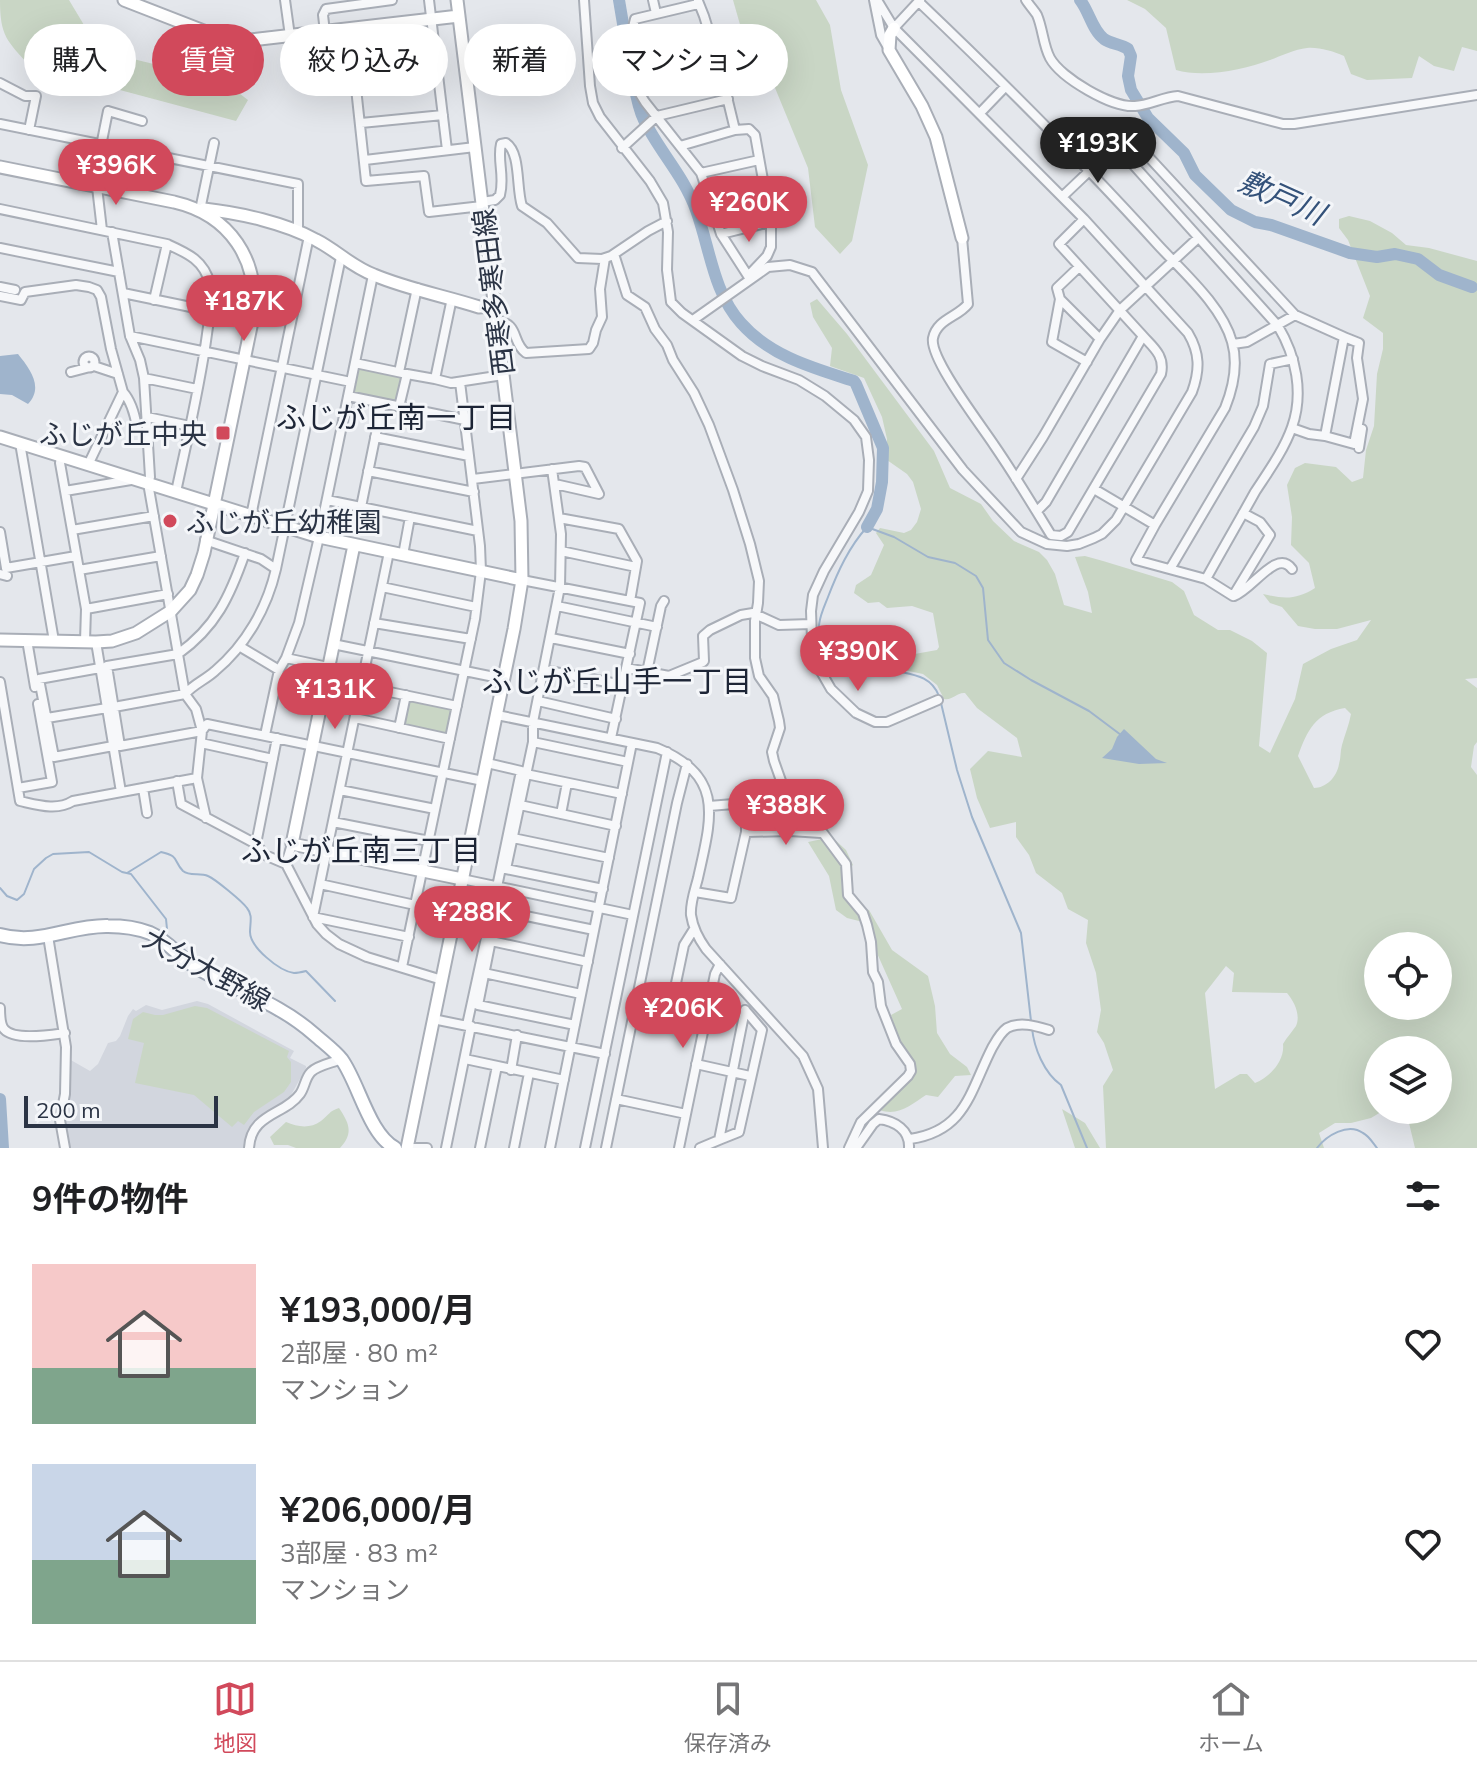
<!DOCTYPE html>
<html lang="ja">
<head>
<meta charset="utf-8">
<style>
  body { margin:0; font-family:Mulish,"Noto Sans JP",sans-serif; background:#f2f2f2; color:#202124; height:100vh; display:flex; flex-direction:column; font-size:30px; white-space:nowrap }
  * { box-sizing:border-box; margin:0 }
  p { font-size:26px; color:#757577 }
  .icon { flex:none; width:44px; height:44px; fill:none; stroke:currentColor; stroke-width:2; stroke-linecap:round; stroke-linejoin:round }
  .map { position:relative; height:1148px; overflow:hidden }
  .drawer { display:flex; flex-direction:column; background:#fff; flex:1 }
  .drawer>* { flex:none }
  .top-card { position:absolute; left:24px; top:24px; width:800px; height:72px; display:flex; gap:16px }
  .fabs { position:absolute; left:1364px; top:932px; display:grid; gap:16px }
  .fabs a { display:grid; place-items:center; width:88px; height:88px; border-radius:50%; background:#fff; box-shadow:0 8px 32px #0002; font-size:40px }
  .scale { position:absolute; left:24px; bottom:20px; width:194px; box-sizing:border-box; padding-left:8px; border:4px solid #2b3445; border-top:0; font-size:22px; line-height:28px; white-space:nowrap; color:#2b3445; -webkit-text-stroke:6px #f4f6f9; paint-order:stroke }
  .price { position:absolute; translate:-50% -68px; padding:0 18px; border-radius:28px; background:#d1495b; color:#fff; font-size:26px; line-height:52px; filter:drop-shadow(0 2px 4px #0008) }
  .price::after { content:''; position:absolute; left:50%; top:48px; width:24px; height:18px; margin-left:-12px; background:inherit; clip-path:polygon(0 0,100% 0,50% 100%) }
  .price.active { background:#222; color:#fff }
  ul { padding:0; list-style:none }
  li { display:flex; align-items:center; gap:24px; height:200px; padding:0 32px }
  li span { display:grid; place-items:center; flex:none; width:224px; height:160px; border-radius:0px; color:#555 }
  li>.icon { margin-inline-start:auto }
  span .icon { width:96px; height:96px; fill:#fffc; stroke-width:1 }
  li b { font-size:34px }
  h2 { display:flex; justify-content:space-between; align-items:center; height:96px; padding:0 32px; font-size:34px }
  .tag { padding:0 28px; border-radius:36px; background:#fff; box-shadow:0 8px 32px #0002; font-size:28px; line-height:72px }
  .tag.active { background:#d1495b; color:#fff }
  .tab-bar { display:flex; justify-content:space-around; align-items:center; height:112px; border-top:2px solid #e0e0e0; background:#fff; font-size:22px; color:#757577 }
  .tab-bar a { display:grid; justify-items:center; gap:4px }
  .tab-bar .active { color:#d1495b }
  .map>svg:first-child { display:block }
  .built { fill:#d2d6de }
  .green { fill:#c9d6c5; fill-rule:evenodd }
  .water { fill:#9fb4cc }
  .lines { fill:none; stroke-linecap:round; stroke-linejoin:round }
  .stream { stroke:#9fb4cc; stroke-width:2 }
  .river { stroke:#9fb4cc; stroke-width:12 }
  .street-casing { stroke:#a9aeb7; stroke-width:12 }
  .secondary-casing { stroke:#a9aeb7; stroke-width:15 }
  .primary-casing { stroke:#a3abb8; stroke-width:16 }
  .street { stroke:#f7f8fa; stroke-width:8 }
  .secondary { stroke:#fff; stroke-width:11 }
  .primary { stroke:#fff; stroke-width:12 }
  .poi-dot { fill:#d1495b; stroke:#f4f6f9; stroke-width:3 }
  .labels { text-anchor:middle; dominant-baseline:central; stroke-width:6; stroke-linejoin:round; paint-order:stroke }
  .street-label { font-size:28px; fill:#2b3445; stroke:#f4f6f9 }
  .poi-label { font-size:28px; fill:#2b3445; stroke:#f4f6f9; text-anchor:end }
  .water-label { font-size:30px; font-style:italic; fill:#34527a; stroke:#f4f6f9 }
  .neighbourhood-label { font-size:30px; fill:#1d2536; stroke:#f4f6f9 }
</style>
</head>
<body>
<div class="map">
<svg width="1477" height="1148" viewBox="0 0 1477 1148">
  <rect width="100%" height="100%" fill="#e4e7ec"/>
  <!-- built -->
  <path class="built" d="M197,1001L208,1004L294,1051L290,1058L306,1066V1068L290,1097L261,1117L250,1127L246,1136L245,1148H69L64,1126L69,1059L90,1071L98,1064L108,1043L116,1041L120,1036L128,1016L133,1009L136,1011L146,1005L162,1010Z"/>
  <!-- green -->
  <path class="green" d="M0,0H69L93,40L125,57L223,81L248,100L236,121L30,66C7,41 0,36 0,0Z
    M733,0H816L830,25L841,90L868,165L852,241L840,254L815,227L808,168L773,83L743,35Z
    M1127,0H1477V51L1462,47L1454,71L1434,66L1419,56L1412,78L1367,80L1351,74L1344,56C1332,51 1319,47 1307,48C1295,49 1281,56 1270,60C1244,70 1203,78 1176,70L1166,28L1145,9Z
    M1349,216L1370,221L1392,233L1406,245L1429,248L1477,261V678L1465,679L1477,688V742L1474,746L1471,767L1477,775V1148H1415L1409,1123L1395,1114L1381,1112L1371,1118L1351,1123H1335L1319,1133L1324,1148H1106L1103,1086L1113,1070L1104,1043L1097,1032L1101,1010L1096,973L1086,943L1088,920L1068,909L1062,893L1036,873L1029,855L1016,837V822L990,828L977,798L970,769L988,751L1022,757L1017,738L977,708L965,693C957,692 952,701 944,699L937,685L923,674L884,666L830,644L831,642L860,640L866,649L876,651L879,649L882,638L888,641L891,652L909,655L937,650L939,647L933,613L912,606L887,608L879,602L868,603L854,593L856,585L871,575L884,545L876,533L880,528L904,533L911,530L917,522L921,509L913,482L907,474L887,460L886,456L887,439L882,417L864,378L830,366L832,348L813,317L810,303L817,299L847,334L934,451L950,488L981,504L993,521L1014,541L1039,552L1047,560L1055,574L1064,605L1092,613L1088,592L1075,557L1085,556L1103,561L1172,582L1184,591L1194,615L1218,630H1230L1252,641L1267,653L1259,746L1270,753L1295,699L1303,664L1331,649L1357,640L1371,620L1337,629H1315L1298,626L1282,607L1270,603L1263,594C1284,599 1296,600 1315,588L1309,563L1291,545L1292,517L1287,485L1295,468L1305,463L1336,467L1352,482L1363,478L1366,450L1374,426L1377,374L1383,349V333L1363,318L1370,296L1348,240L1339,228V219ZM1345,708L1351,714C1349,725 1345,734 1342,745C1340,752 1341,758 1339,764C1337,777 1326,788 1314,788L1298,756C1307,731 1315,713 1345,708ZM1378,946H1438V1006H1378ZM1226,966L1234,973L1232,992L1287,993C1294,1001 1301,1015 1296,1026C1292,1032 1287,1037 1283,1044C1285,1061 1270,1077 1255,1083L1247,1074H1240L1215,1089L1205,993ZM1378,1050H1438V1110H1378Z
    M360,367L403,376L399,402L355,395L353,393L357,369Z
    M408,698L454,709L448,734L446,736L403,726Z
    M832,837L846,850L853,865L841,875L842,891L851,905L869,910L892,950L928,976L935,1006L937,1033L950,1054L967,1067L971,1075L955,1076L938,1097L926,1095C912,1104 898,1117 880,1110L896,1092L907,1084L915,1069L913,1061L900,1042L891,1015L902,1009L876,951L875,936L871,924L847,918L836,910L829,876L808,842Z
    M195,1006L207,1008L289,1051L287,1057L291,1062V1082L284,1092L254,1112L244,1125L238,1121L232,1127L194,1095L135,1083L144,1043L128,1039L133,1019L143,1012L155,1015H163Z
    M339,1108C349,1123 354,1133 340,1148H296L288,1145H274L270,1137L286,1122C298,1127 310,1129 321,1121C329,1115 329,1111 339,1108Z
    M1062,1109L1085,1123L1100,1148H1075Z"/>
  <!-- water -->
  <path class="water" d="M18,354C30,369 44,387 28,404L12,395L0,394V356Z
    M1124,729L1156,759L1167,763L1139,764L1102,758L1112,749L1117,737Z"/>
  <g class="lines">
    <!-- stream -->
    <path class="stream" d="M939,696C930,673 909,675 888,669C876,666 866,659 854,654C846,652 832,649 825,643C812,631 823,610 828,597C838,571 849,547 867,527L894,537L928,557L955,563L976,576L983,588L988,640L1004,663L1031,680L1089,711L1121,735
      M941,703L957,770L972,817L1021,933L1031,1021
      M127,873L161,852C180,856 173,861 183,871C190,877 200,872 208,876C215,879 242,901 247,908C253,915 250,923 250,932C250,947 279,971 294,973C298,973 302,972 306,971L335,1001
      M0,888L7,896L17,900L24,894L34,869L46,858L53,854L89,852L122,872L131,874L166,919L167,929
      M1032,1028C1034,1048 1044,1073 1061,1085L1087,1148
      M1317,1148C1326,1136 1348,1122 1363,1133C1369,1136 1373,1143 1377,1148"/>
    <!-- river -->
    <path class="river" d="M619,0C623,24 627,48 632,73C635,88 637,106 644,120C659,151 684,176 696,210C710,248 713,292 741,323C770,356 813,368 854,381L856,384L883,448L882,482L877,509L867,527
      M1080,0C1089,11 1092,30 1104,39C1111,44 1121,44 1128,49L1131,56L1128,76L1131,90L1148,118L1184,153L1195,175L1231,210L1255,222L1271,225L1350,253L1377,257L1395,254L1418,259L1439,275L1472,287
      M0,1099L3,1148"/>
    <!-- street casing -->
    <g class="street-casing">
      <path id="street" d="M285,0L290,36
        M429,0L447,150
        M584,0L590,86L593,103L600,117L650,181L663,203L668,232L667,270L671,302L682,313L742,356L762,366L799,380L825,396L854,420L866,437L869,460L868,491L859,512L824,571L813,595L811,611L812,639L810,647L812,656L831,689L856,713L875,722H887L938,700
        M653,0L656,13
        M874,0L881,35L889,49
        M1026,0C1029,5 1034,10 1037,15C1043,29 1043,45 1050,58C1061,78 1112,108 1135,106C1150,105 1163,97 1178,96L1283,124H1294L1477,95
        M698,1L704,16L720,68L735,130L749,129L755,135L771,225V247L767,256L749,275
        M919,2C1001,80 1082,161 1159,246C1184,273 1222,306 1232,342C1238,363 1233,388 1225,408L1155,525
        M698,4L635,19L632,31L636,52L634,76L635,86L645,102L701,173L721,234L750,279
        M894,28L920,0
        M325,32L323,15L326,9L392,0
        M434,41L352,51L366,181L424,176L429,212L482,206
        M636,52L710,35
        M0,83L25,96H36L29,130
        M356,85L438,77
        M635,86L720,68
        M980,113L1005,87
        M361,123L443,115
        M0,124L298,184V231
        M680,146L735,130
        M622,148L657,116L728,99
        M365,160L475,147
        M701,173L759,160
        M93,186L108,111L142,121
        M97,187L102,230
        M1063,196L1104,157L1129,160L1145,153L1295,315
        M482,202L495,200L500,195C505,176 497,160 501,144L506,143C521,153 516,188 522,206L547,223L578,258L602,259L611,256L648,231L667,221
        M710,205L763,190
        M0,209L167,244C187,253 204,260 210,284C214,300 209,318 207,334C200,387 187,440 176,492
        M200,210L214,143
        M112,232L130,336L140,360L144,378L150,477L148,483L185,694L196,709L202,731L197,778L206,818
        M721,234L770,222
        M962,238L968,304C958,317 937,319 933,338C929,358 981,425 994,445C1014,474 1032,504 1051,535L1061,536L1068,532L1161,374C1165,356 1154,348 1143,336
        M0,248L119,272
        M614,254L627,295L645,307L655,329L667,345L673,360L694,393L709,425L733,490L750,544L759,581L758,603L755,621V658L759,676L773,696L779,721L780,728L772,752L774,761L791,809L804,822L823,833L846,864L848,895L863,913L867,925L871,942L873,972L878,982L881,1006L896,1044L910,1064L911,1071L908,1076L861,1122L849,1148
        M1079,267L1057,288L1060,299L1052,342L1087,362
        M0,287L15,290
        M123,293L210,311
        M0,296L21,300L25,292L76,285L89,287L97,290L101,297L111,349L123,392L88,465
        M452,298L435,379L451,383L503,375
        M1060,299L1100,339
        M154,300L167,244
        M693,320L768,267L790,265L812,272L963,470L1021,532L1047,544L1067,546L1079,544L1094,538L1102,534L1116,520L1192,392C1200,370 1200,353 1188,333L1084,219L894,28L877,0
        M496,321C520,323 511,342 526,353L589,349L593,343L596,330L602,317L600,289L605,258
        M130,336L351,382
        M1233,344L1247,342L1295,315L1344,337L1325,436L1309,434L1292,428
        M83.5 362a5.5 5.5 0 1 1 11 0a5.5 5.5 0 1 1-11 0Z
        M355,363L407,374L399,407
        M71,372L94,366L118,374
        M399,372L417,288
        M407,374L435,379
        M144,378L197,389
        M123,392C132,402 135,415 137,428
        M348,396L465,420
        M147,417L190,426
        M1325,436L1354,444L1363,399L1357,358L1359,343L1344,337
        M375,437L469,456
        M20,443L54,641
        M1359,448L1362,429
        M61,456L60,463L86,609L85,641
        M368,471L474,492
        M473,479L579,466L585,467L599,494L555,484
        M1016,479L1043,437L1100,339L1120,310L1198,238
        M1094,489L1155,525L1136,560L1206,579C1222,550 1239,521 1255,492C1268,472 1284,450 1292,427C1304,393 1296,356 1278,326L1129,160
        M65,491L131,480
        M327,500L478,531
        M361,507L382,404
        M1037,511L1046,502L1143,336L1059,244L1084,219
        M251,516L309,236
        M559,518L619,529L637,561L630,601
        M72,530L154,516
        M0,532L6,568L76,556
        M205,540L261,559L276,569
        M561,551L636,567
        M389,552L313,917L409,937
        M245,553C230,596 216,627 178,654L107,666L120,746L202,731L207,724L483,781
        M403,555L410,517
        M1170,569L1254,427L1263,406L1270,364L1293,359
        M79,570L161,556
        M0,574L7,576
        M1206,579L1233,596L1270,535L1260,522L1243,513
        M522,580L640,603L611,738
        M382,587L476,607
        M1234,596C1253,589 1277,548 1292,569
        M557,606L657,627
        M86,609L168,594
        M374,623L471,639
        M551,638L630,654
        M27,640L35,687
        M96,642L121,792
        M333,644L504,679
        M239,646L279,670
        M286,658L299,623L319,537L373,275
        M100,668L39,679L54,757L113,746
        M626,668L669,676L703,662L704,661L703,636L710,630L741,615L753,613L779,625L811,624
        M544,670L623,685
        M647,672L661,606L664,601
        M0,682L20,801C38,805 57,811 73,801L197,778
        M361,686L457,706
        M538,701L616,719
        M114,707L185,694C194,684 205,680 215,671C246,645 267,608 276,569L341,257
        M497,715L657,748C726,776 711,819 698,878C695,890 690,903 691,915C693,928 698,938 706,949L803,1056L818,1089L823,1148
        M47,718L107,708
        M355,718L450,739
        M399,728L406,695
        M265,735L279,670L286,658L328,667
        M533,742V722L560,587L561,534L552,469
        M201,743L273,759
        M487,763L521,771L491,916
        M526,774L622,794
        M177,781L181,804L256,844L265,855L286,864
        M18,788L52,782L38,704
        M143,788L147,813
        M340,790L435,809
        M520,805L616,826
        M561,814L567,783
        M333,822L429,841
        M746,832L790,831L821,833
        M513,838L609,858
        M256,844L277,738
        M292,844L286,864L317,924L326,934L339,944L367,957L442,980
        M462,879L633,915
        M320,884L415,905
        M603,889L506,869L533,742L628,762
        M695,892L731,898L746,832V803L709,806
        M48,936L66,1047L65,1094L60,1120L65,1148
        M491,941L588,962
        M402,967L475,619L481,571L480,546L460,382
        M484,973L581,994
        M636,1000L707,1015
        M671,1007L684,945L694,929
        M0,1008C0,1014 0,1024 4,1029C14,1041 50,1035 65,1033
        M433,1019L605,1054
        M467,1025L487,933
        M575,1025L478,1005L497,910L594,930
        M465,1059L564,1080
        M696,1064L750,1076
        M511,1070L517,1035
        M616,1099L686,1114
        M910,1139C966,1131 970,1091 992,1048C996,1041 1000,1033 1007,1028C1020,1021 1036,1026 1049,1030
        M719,1140L739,1132L762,1030L745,1010
        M249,1148C251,1113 285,1115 300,1094C305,1087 305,1078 311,1072C318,1065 332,1063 341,1059
        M414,1148H427
        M446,1148L471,1026
        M480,1148L497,1066
        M514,1148L529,1073
        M550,1148L632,743
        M585,1148L667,752
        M606,1148L677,803L687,764
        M679,1148L715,974L720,964
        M700,1148L719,1140L745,1010
        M856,1148L873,1124L879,1119C895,1121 910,1130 909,1148"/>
    </g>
    <!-- secondary casing -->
    <g class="secondary-casing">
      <path id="secondary" d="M124,0L219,37L242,41L459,16
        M894,28L890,35L889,50L922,106L936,137L962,238
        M0,167L174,202C230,215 260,260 253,317L204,553L197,575L190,590L171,611L136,633L112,641L96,642L0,640
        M204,209C240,213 285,223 316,240C336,250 352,267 374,275C407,289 445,296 479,307L494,306
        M0,437L319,537L522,580
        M354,545L292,844L462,879
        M407,1148L514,629L522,580L521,521L457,0"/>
    </g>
    <!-- primary casing -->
    <g class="primary-casing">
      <path id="primary" d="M0,935C39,946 70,925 108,926C122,926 137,928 150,933C169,941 181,960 199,969C240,992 279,1003 315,1035C324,1043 335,1051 342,1060C359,1084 369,1134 395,1148"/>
    </g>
    <!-- street -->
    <use href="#street" class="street"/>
    <!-- secondary -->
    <use href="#secondary" class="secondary"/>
    <!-- primary -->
    <use href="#primary" class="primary"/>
  </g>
  <!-- markers -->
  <g class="poi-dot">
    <rect x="215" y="425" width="16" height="16" rx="4"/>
    <circle cx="170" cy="521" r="8"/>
  </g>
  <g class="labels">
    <!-- street labels -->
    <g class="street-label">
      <text transform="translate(493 292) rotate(-97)">西寒多寒田線</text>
      <text transform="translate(207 969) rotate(29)">大分大野線</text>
    </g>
    <!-- poi labels -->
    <g class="poi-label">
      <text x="207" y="433">ふじが丘中央</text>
      <text x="186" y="521" text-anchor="start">ふじが丘幼稚園</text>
    </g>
    <!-- water labels -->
    <g class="water-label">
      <text transform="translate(1282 197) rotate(24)">敷戸川</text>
    </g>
    <!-- neighbourhood labels -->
    <g class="neighbourhood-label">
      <text x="396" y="417">ふじが丘南一丁目</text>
      <text x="617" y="681">ふじが丘山手一丁目</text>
      <text x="361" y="850">ふじが丘南三丁目</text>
    </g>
  </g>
</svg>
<div class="fabs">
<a><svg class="icon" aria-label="locate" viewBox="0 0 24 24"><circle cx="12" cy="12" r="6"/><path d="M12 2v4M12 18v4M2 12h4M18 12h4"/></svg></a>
<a><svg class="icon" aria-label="layers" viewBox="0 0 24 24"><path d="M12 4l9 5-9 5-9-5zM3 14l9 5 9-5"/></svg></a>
</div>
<div class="scale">200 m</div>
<b class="price active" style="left:1098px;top:185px">¥193K</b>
<b class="price" style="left:116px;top:207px">¥396K</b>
<b class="price" style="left:749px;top:244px">¥260K</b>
<b class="price" style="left:244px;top:343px">¥187K</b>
<b class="price" style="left:858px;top:693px">¥390K</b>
<b class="price" style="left:335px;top:731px">¥131K</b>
<b class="price" style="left:786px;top:847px">¥388K</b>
<b class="price" style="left:472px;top:954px">¥288K</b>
<b class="price" style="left:683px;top:1050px">¥206K</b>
<div class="top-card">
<a class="tag">購入</a>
<a class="tag active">賃貸</a>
<a class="tag">絞り込み</a>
<a class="tag">新着</a>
<a class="tag">マンション</a>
</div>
</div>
<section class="drawer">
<h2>9件の物件<svg class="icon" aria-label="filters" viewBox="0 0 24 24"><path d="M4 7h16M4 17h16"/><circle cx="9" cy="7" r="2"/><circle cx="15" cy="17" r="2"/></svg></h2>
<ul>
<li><span style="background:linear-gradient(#f6c9c9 65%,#7fa58c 0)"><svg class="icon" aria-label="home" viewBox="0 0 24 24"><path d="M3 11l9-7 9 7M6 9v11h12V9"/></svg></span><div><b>¥193,000/月</b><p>2部屋 · 80 m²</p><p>マンション</p></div><svg class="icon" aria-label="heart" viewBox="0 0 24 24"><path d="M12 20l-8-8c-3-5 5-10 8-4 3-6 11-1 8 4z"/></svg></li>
<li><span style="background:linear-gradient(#c9d6e8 60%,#7fa58c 0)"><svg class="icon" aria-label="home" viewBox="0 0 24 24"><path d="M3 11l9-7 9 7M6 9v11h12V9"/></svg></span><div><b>¥206,000/月</b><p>3部屋 · 83 m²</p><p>マンション</p></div><svg class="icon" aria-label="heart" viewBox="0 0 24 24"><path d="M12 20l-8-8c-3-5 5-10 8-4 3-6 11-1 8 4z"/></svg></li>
</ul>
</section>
<nav class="tab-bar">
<a class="active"><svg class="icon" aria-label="map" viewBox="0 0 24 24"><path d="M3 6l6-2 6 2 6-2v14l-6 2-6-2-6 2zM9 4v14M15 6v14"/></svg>地図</a>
<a><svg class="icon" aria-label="saved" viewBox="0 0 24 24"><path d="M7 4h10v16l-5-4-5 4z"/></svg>保存済み</a>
<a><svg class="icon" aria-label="home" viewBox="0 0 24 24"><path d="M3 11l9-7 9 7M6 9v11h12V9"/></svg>ホーム</a>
</nav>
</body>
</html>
